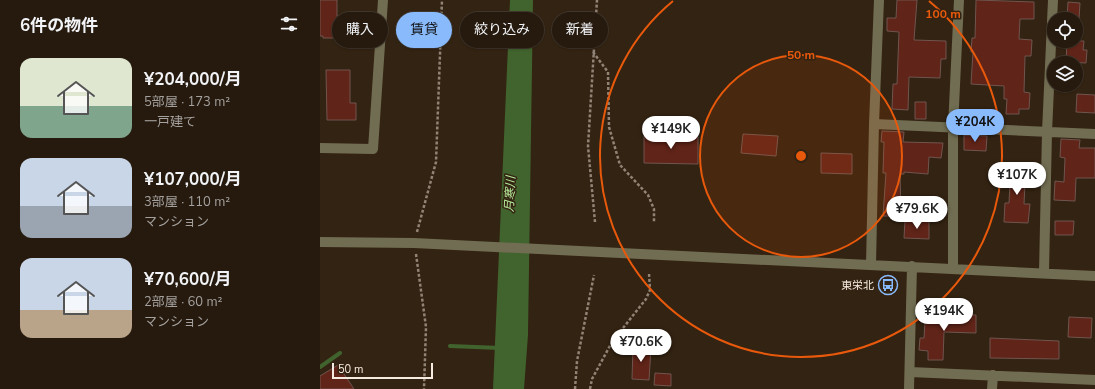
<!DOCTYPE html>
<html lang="ja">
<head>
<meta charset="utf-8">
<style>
  body { margin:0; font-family:"Nunito Sans","Noto Sans JP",sans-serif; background:#2e2317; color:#f1f3f6; height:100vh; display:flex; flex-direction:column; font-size:15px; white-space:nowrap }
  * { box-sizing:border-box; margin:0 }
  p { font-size:13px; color:#a4a19e }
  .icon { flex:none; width:22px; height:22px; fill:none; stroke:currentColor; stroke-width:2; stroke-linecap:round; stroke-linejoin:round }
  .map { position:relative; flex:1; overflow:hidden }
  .sheet { display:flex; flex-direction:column; background:#261a0e; width:320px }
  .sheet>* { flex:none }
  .hud { position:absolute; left:12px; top:12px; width:380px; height:36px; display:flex; gap:8px }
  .fabs { position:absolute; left:727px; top:12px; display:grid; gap:8px }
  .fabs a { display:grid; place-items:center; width:36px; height:36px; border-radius:50%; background:#261a0e; box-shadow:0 1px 3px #0004,0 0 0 1px #42382e; font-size:20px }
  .scale { position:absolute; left:12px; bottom:10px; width:101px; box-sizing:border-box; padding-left:4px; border:2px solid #f6ebe1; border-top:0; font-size:11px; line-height:14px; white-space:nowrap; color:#f6ebe1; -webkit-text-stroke:3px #332312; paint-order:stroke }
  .price { position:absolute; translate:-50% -34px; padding:0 9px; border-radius:14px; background:#fff; color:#222; font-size:13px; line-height:26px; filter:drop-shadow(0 1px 2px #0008) }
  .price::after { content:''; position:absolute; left:50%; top:24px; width:12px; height:9px; margin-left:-6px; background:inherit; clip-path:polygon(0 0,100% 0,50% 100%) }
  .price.current { background:#89bafc; color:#111 }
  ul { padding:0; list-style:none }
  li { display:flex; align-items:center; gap:12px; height:100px; padding:0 20px }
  li span { display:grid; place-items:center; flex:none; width:112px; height:80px; border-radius:12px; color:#555 }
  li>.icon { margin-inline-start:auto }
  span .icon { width:48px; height:48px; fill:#fffc; stroke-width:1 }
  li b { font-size:17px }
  h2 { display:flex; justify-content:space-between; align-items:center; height:48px; padding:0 20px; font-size:17px }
  .chip { padding:0 14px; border-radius:18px; background:#261a0e; box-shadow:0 1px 3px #0004,0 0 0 1px #42382e; font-size:14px; line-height:36px }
  .chip.current { background:#89bafc; color:#111 }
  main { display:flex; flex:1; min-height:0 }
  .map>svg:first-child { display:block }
  .water { fill:#41632d }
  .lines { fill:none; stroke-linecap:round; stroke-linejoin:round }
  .stream { stroke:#41632d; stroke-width:4 }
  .building { fill:#602418; stroke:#70554f }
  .path { stroke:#918376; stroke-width:2.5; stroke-dasharray:3 2; stroke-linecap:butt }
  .minor { stroke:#716d52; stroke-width:10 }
  .ring { fill:none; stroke:#e8590c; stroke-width:2 }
  .labels { text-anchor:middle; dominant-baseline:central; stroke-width:3; stroke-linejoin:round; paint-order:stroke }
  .poi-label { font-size:11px; fill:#f6ebe1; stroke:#332312; text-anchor:end }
  .water-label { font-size:12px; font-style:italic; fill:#b8ed9c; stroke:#332312 }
  .centre { fill:#e8590c; stroke:#332312; stroke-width:2 }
  .ring-label { font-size:12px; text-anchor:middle; font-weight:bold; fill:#e8590c; stroke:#332312; stroke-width:3; stroke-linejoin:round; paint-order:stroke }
</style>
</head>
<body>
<main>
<section class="sheet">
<h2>6件の物件<svg class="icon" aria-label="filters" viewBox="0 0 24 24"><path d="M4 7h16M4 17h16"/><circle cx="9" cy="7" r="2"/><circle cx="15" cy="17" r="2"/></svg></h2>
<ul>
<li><span style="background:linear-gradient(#dfe7d0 60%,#7fa58c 0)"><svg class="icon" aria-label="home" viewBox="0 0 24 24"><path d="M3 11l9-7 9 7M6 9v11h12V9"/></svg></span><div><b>¥204,000/月</b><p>5部屋 · 173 m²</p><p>一戸建て</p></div></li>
<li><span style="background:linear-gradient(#c9d6e8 60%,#9aa5b1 0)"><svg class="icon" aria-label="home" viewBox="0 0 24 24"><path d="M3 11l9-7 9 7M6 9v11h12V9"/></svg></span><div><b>¥107,000/月</b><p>3部屋 · 110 m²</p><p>マンション</p></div></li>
<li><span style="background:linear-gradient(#c9d6e8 65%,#b9a48a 0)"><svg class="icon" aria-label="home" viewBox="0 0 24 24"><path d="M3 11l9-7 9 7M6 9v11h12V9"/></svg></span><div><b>¥70,600/月</b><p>2部屋 · 60 m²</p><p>マンション</p></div></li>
</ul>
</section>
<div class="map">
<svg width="775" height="389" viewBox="0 0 775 389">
  <rect width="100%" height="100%" fill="#332312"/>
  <!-- water -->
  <path class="water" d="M190,0H213L208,335L204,389H173Z"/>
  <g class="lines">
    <!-- stream -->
    <path class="stream" d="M130,346L180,348
      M0,367L20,353"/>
  </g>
  <!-- building -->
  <path class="building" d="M0,0H17V16H43V31L16,30V38H3V36H0Z
    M577,0H597L594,40L626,41V59H621L620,78L589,77L588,110L572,109L573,84H577L579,32L567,31V18H576Z
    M656,0L714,2V19H700L699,39L712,40L711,56H705L704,92L710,93L709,109H699V114H686L687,99H684V86L651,84L653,52H651L652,38H655Z
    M748,2L760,3L759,19H747Z
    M747,41H764L763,50H767L766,63L746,62Z
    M6,70H30V103H36V120H7Z
    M757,94L775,95V113L756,112Z
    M595,102H606V119H595Z
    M562,131L584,132L583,142L623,143L621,158L609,157L608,174L584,172V174H580L581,216H563L566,173H563L564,142H561Z
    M423,134L458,136L456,156L421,153Z
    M644,135L667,136L666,151L644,150Z
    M324,136L378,137V164L324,163Z
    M741,139L760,140L759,148H775V178H756L755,201L734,200L735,181L744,182L745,158L740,157Z
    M501,153L532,154V174L501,173Z
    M691,163L706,164L704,204H710L708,223L684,222L685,203H689Z
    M585,220L609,221V239L584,238Z
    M735,221H754L753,235H735Z
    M613,311H625V314L656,315V333L624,332L623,360H608V351L599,350L600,338H604L605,321H612Z
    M749,317L772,318L771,338L748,337Z
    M670,338L739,341V359L670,358Z
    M313,347L331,348L329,380L312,379Z
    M18,365L34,389H0V376Z
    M335,373L351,374V386L334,385Z"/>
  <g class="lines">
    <!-- path -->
    <path class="path" d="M273,52L288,72L289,127L300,165L328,195L334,209V223
      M275,222L268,146L277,0
      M97,232L116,162L122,0
      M96,254L106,327L104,389
      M255,389L257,361L274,275
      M270,389L272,379L292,342L326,299L330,290L329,273"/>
    <!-- minor -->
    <path class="minor" d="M554,124L775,134
      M0,148L53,149L63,0
      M0,242L94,243L775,276
      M551,265L554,124L559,0
      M633,267V128L639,0
      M724,272L727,132L733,0
      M590,372L775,380
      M589,389L592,266
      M672,389L673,375"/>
  </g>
  <!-- distance rings -->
  <circle cx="481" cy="156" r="101" fill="#e8590c" fill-opacity=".12"/>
  <g class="ring">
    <circle cx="481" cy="156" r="101"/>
    <path d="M609 1A201 201 0 1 1 353 1"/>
  </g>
  <!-- icons -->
  <defs>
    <g id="bus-ring" transform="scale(1)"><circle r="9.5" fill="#332312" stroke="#89bafc" stroke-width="1.5"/><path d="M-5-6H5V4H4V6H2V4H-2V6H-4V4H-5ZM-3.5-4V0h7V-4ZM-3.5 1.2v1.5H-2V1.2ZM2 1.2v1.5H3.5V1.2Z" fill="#89bafc"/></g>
  </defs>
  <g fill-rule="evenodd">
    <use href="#bus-ring" x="568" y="285"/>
  </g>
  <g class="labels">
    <!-- poi labels -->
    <g class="poi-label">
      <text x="554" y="285">東栄北</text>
    </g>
    <!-- water labels -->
    <g class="water-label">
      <text transform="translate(190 194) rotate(-87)">月寒川</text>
    </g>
  </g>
  <circle cx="481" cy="156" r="6" class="centre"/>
  <g class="ring-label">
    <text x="623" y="18">100 m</text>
    <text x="481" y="59">50 m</text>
  </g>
</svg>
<div class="fabs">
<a><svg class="icon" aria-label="locate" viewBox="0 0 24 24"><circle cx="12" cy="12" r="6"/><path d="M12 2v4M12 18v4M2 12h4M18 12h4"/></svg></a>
<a><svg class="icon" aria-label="layers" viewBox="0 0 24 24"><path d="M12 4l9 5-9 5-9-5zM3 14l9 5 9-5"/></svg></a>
</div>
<div class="scale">50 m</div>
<b class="price current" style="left:655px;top:143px">¥204K</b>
<b class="price" style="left:351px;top:150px">¥149K</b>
<b class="price" style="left:697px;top:196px">¥107K</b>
<b class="price" style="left:597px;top:230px">¥79.6K</b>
<b class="price" style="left:624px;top:332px">¥194K</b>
<b class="price" style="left:321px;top:363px">¥70.6K</b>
<div class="hud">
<a class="chip">購入</a>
<a class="chip current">賃貸</a>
<a class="chip">絞り込み</a>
<a class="chip">新着</a>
</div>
</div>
</main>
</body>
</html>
